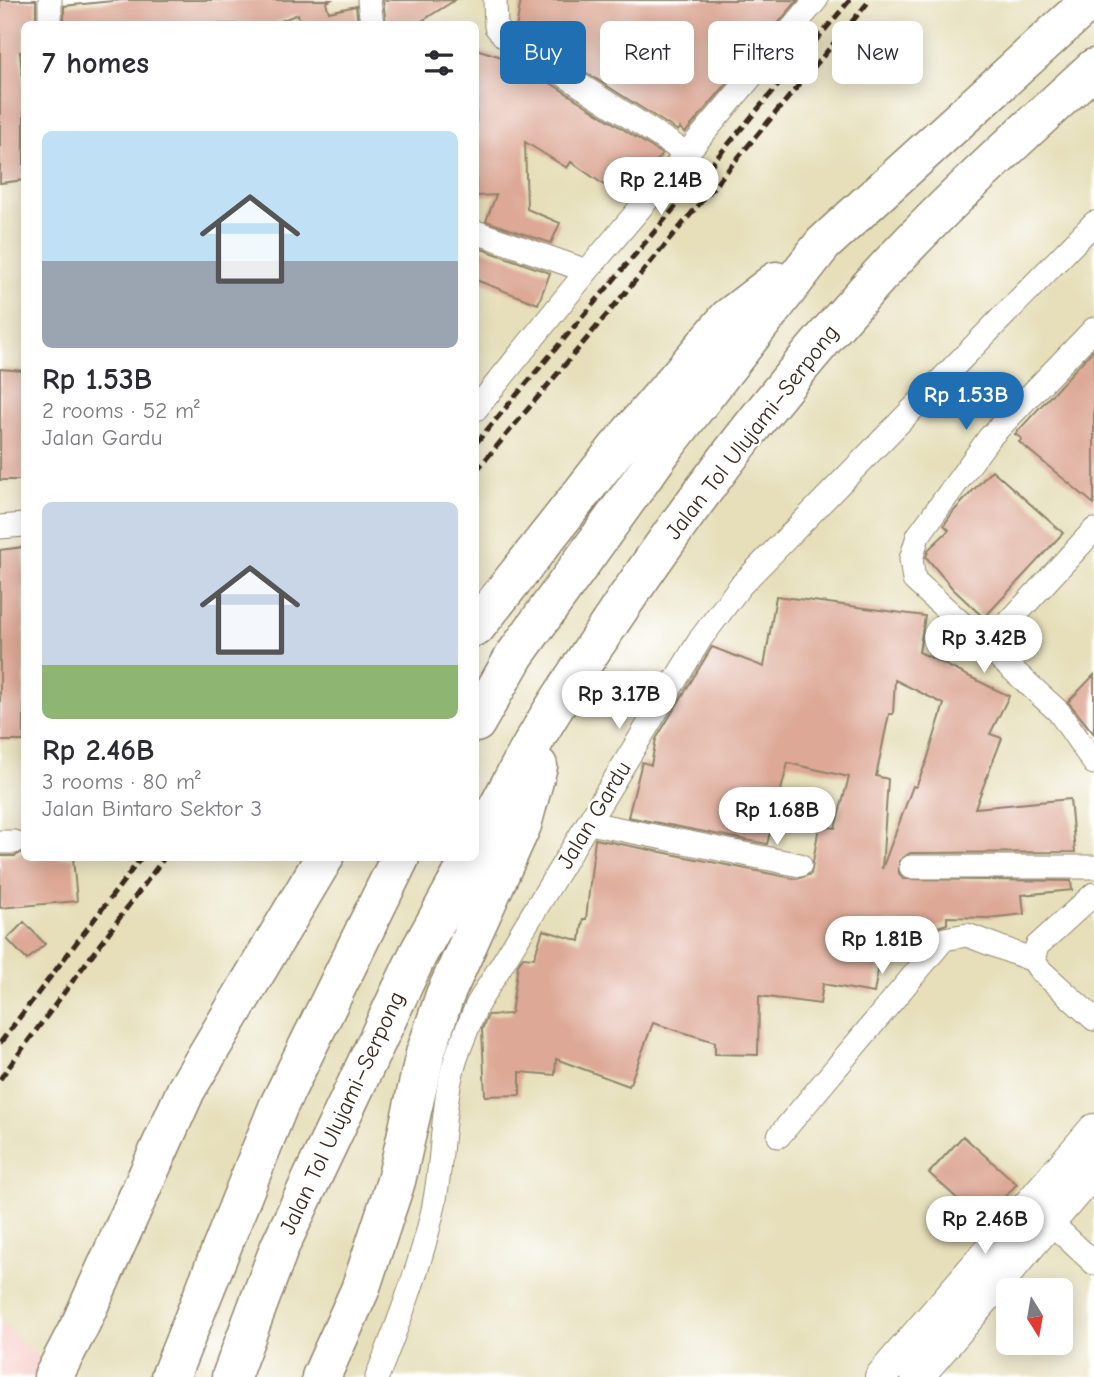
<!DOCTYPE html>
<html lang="en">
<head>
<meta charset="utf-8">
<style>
  body { margin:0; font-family:"Comic Neue",sans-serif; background:#f2f2f3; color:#2b2b33; height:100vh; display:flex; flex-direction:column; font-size:26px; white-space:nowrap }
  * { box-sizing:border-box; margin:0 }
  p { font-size:23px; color:#7c7c81 }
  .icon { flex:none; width:38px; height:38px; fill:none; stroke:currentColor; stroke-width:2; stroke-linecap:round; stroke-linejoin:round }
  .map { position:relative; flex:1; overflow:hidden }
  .details { position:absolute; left:21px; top:21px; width:458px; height:840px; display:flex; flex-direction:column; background:#fff; border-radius:10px; box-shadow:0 4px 18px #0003 }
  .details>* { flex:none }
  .top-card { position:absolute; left:500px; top:21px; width:488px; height:63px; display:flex; gap:14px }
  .needle { width:46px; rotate:169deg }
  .controls { position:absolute; left:996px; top:1278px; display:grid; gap:14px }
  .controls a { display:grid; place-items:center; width:77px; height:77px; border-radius:10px; background:#fff; box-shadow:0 4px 18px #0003; font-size:35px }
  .price { position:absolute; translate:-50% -60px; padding:0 16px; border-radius:24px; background:#fff; color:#222; font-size:23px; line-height:46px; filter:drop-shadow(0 2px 4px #0008) }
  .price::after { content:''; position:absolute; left:50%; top:42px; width:21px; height:16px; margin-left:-10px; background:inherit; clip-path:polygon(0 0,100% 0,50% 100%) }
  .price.on { background:#1f6fb2; color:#fff }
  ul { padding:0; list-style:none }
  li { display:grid; align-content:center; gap:14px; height:371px; padding:0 21px }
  li span { display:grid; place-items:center; height:217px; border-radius:10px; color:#555 }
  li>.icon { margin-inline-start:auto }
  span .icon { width:126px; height:126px; fill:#fffc; stroke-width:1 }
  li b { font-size:30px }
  h2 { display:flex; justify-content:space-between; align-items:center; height:84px; padding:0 21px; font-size:30px }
  .pill { padding:0 24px; border-radius:10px; background:#fff; box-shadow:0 4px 18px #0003; font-size:24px; line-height:63px }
  .pill.on { background:#1f6fb2; color:#fff }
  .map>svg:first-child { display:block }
  .built { fill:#f7d0cc }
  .building { fill:#dda895; fill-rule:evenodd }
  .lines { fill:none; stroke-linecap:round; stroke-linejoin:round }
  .street-casing { stroke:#90846c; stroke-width:25 }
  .secondary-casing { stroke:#90846c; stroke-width:34 }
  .highway-casing { stroke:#90846c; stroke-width:41 }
  .street { stroke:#fff; stroke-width:23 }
  .secondary { stroke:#fff; stroke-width:32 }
  .highway { stroke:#fff; stroke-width:38 }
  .rail { stroke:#3b2a1e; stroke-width:5; stroke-dasharray:10 5; stroke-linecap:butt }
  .labels { text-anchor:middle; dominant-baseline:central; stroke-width:5; stroke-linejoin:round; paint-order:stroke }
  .street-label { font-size:23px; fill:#3b2a1e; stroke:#fff }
</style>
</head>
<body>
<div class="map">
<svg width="1094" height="1377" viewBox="0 0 1094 1377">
  <rect width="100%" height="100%" fill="#fff"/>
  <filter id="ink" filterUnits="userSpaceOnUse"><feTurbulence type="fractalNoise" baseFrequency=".0143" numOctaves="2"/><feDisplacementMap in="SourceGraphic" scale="14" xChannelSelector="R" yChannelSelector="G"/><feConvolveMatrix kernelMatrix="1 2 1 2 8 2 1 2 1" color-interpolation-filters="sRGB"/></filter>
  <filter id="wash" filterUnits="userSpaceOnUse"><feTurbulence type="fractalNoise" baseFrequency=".00686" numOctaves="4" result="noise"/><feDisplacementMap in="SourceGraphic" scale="28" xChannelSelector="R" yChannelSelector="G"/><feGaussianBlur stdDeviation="1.57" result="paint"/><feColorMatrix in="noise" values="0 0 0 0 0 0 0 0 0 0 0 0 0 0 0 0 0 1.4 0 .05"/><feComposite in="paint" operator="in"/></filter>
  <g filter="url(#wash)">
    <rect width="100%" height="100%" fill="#e6dfba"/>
    <!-- built -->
    <path class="built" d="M0,1321L45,1364L42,1377H0Z"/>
    <g id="blocks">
      <!-- building -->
      <path class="building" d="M0,0H36V24H24V52H20L24,94V180L0,183Z
        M123,0H331L326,3L329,12L356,6L358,24H300L298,14L273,24H64V6Z
        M383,0H455L417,24H386Z
        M521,0H798L685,133L680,128L678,131L516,28Z
        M476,49L511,60V58L662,154L627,201L571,162L567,168L525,142L527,209L560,223L551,243L486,221L496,195L476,196Z
        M476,247L550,273L538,304L476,280Z
        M1094,349V504L1019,442L1022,439L1015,434Z
        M0,369L24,371V480H0Z
        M992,470L1063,533L984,618L953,589L926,557L929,549L949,530L944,525L953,512Z
        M24,547V741H0V550Z
        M776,596L925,616L919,652L1009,696L990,734L1002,738L975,808L1070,799L1075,852L910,853L899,861V873L903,879L1071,881L1072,890L1022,895L1024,914L988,918L947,917V924L938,927L886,922L874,993L823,984L820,1004L759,996L758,1055L715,1054V1042L653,1023L629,1086L556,1059L555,1075L520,1072V1095L485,1096L482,1029L488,1015L511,1014L518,964L523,957L534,958L543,930L580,941L583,919H586L595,839L797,879L811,874L819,826L835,828L849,777L788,763L767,844L628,817L642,762L651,765L656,739L712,647L764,667ZM895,680L944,704L927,760L916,787L913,786L882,869L888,779L876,776L889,714H893Z
        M1094,675V734L1068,702Z
        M24,851V858H73L77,901L0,908V856H15Z
        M24,922L45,944L27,960L7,939Z
        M963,1136L1017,1184L982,1221L929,1173Z"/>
    </g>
  </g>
  <g filter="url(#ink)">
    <use href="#blocks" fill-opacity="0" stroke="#90846c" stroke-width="2"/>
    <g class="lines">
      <!-- street casing -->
      <g class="street-casing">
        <path id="street" d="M50,0V24
          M369,0L372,24
          M495,0L496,27L505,37L686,153
          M476,232L587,271
          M1094,329L989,438L918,536L911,559L914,580L1059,712L1094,763
          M476,409L587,271L816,0
          M0,527L24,525
          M986,647L1094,530
          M589,823L800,865
          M0,842H14
          M911,867H1094
          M1094,894L1037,946L1033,960L1040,970L1094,1019
          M779,1136L944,939L967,935L1033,960
          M1049,1221L1094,1263
          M377,1377C398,1324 419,1270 432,1214C442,1172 441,1129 449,1086C454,1058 466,1032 477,1005L701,638L741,585L1094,223"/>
      </g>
      <!-- secondary casing -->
      <g class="secondary-casing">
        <path id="secondary" d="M881,1377L1094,1130
          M917,1377L1094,1170"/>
      </g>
      <!-- highway casing -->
      <g class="highway-casing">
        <path id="highway" d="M476,627L618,447L728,318L776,281
          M476,723L515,655L667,444L823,244L1091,0
          M476,848C502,801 526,751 556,705C648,561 749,421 863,294C934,213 1015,141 1094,68
          M53,1377L81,1323L186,1090L324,858
          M170,1377L278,1107L400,858
          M231,1377L280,1246L418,954L471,858
          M321,1377L360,1290L396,1181L425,1054L445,995L522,825L538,766"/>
      </g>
      <!-- street -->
      <use href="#street" class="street"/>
      <!-- secondary -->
      <use href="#secondary" class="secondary"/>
      <!-- highway -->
      <use href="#highway" class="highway"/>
      <!-- rail -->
      <path class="rail" d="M476,443L850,0
        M476,471L870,0
        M0,1043L141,858
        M0,1079L164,858"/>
    </g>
  </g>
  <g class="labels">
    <!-- street labels -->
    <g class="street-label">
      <text transform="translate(752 432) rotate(-52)">Jalan Tol Ulujami–Serpong</text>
      <text transform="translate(594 815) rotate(-59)">Jalan Gardu</text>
      <text transform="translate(342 1113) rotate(-65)">Jalan Tol Ulujami–Serpong</text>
    </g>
  </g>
</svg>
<div class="controls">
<a><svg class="needle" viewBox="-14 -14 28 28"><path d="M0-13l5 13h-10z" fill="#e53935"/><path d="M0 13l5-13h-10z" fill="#7c7c81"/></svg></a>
</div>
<b class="price" style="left:661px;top:217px">Rp 2.14B</b>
<b class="price on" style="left:966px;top:432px">Rp 1.53B</b>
<b class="price" style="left:984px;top:675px">Rp 3.42B</b>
<b class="price" style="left:619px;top:731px">Rp 3.17B</b>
<b class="price" style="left:777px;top:847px">Rp 1.68B</b>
<b class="price" style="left:882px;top:976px">Rp 1.81B</b>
<b class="price" style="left:985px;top:1256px">Rp 2.46B</b>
<div class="top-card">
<a class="pill on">Buy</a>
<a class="pill">Rent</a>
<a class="pill">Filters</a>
<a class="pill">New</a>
</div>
<section class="details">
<h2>7 homes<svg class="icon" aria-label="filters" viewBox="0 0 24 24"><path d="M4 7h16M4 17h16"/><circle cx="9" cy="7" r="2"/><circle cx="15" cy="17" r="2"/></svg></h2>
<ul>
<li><span style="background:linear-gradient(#bfe0f5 60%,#9aa5b1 0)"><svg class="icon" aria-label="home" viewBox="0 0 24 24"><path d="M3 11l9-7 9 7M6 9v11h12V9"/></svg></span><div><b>Rp 1.53B</b><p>2 rooms · 52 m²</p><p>Jalan Gardu</p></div></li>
<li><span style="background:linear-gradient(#c9d6e8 75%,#8fb573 0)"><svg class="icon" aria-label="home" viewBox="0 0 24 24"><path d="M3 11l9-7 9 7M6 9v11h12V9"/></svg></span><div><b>Rp 2.46B</b><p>3 rooms · 80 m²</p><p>Jalan Bintaro Sektor 3</p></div></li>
</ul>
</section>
</div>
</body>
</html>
